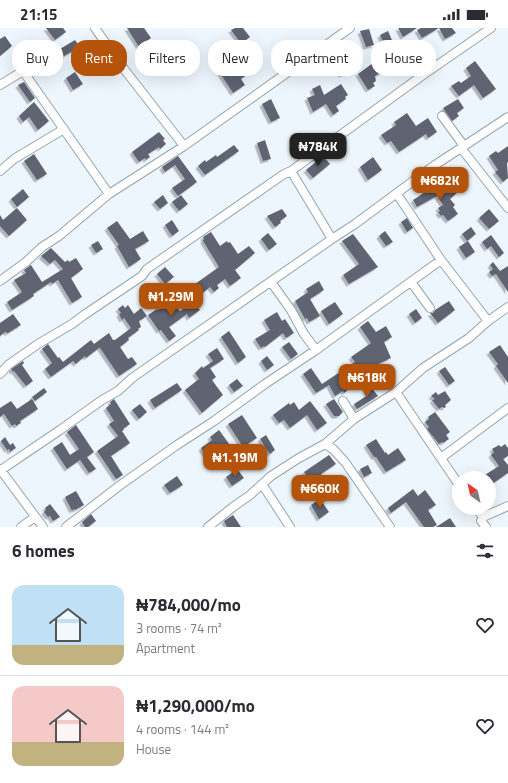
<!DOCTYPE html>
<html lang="en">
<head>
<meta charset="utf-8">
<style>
  body { margin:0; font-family:"Titillium Web",sans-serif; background:#f2f2f3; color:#2b2b33; height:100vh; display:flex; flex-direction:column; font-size:15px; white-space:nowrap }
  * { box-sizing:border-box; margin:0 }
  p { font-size:13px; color:#7c7c81 }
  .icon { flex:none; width:22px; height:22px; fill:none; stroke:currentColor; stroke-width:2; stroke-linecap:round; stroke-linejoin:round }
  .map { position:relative; height:499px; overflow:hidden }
  .sheet { display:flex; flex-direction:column; background:#fff; flex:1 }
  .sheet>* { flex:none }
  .top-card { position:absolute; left:12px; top:12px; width:484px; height:36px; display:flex; gap:8px }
  .needle { width:26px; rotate:327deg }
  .controls { position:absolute; left:452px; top:443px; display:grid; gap:8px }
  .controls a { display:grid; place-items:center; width:44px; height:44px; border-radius:50%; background:#fff; box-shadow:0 4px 16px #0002; font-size:20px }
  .price { position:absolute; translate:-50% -34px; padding:0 9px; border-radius:8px; background:#b45309; color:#fff; font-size:13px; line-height:26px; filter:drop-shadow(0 1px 2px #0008) }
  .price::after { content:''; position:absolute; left:50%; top:24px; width:12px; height:9px; margin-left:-6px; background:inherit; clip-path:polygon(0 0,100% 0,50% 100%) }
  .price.active { background:#222; color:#fff }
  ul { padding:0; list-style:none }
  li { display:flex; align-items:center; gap:12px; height:100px; padding:0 12px }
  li+li { border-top:1px solid #e1e1e2 }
  li span { display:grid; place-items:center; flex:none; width:112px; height:80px; border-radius:12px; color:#555 }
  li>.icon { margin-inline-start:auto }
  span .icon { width:48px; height:48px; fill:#fffc; stroke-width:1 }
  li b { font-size:17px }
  h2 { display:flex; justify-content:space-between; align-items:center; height:48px; padding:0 12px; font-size:17px }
  .tag { padding:0 14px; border-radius:16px; background:#fff; box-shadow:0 4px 16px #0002; font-size:14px; line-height:36px }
  .tag.active { background:#b45309; color:#fff }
  .status { display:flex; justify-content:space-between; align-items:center; height:28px; padding:0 20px; background:#fff; direction:ltr }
  .status svg { height:11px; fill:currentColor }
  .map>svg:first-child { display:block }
  .building { fill:#5f6472; filter:url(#shadow) }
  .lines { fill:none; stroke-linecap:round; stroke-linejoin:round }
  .minor-casing { stroke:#95a4af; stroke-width:10 }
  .minor { stroke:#fff; stroke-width:8 }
</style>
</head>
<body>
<div class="status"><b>21:15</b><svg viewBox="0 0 49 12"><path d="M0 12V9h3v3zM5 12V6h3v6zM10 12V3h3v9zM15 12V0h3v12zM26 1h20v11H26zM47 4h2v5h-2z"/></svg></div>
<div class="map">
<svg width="508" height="499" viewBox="0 0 508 499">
  <defs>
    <filter id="shadow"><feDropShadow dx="-2.5" dy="2.5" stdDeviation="0" flood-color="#0004"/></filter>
  </defs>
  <rect width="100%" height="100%" fill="#edf6fd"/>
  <!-- building -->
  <path class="building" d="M46,0H63L66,4L55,12Z
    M127,0H144L151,10L139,19Z
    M235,0H243L250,9L243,14L242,13L240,14L231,2Z
    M398,0H417L403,9Z
    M421,0H439L422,10L417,2Z
    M439,0H452L456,5L445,11Z
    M369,1L374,17L366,19L360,3Z
    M388,3L395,19L405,13L408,18L398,25L404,35L398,38L397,36L375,48L376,53L373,55L375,58L368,62L358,46L388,24L380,7Z
    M5,8L12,18L0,28V11Z
    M75,12L80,19L64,28L60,21Z
    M247,27L256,40L241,51L245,57L233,65L220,45Z
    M475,33L496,61L483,70L474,57L459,68L451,58L459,53L461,55L471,48L466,40Z
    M351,36L354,42L341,47L339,42Z
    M75,44L83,56L73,62L66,50Z
    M24,54L35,70L30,74L18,57Z
    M341,56L348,67L345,69L346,71L336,78L339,83L333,87L326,76L313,84L307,70L315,67L312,61L320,57L324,67Z
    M271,71L280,90L271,94L262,76Z
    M458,71L464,80L457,85L459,88L452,93L443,80Z
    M34,74L49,93L38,102L29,89L23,94L19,88Z
    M407,85L416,98L428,90L437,104L428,110L426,106L399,124L391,113L387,115L381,107L396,97L394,94Z
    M159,104L165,111L163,112L166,116L160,121L159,119L148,126L150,129L146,132L145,130L139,134L132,124Z
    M265,112L271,131L263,133L257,115Z
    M234,117L239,123L205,147L198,138L205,132L206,134L216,127L217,129Z
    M508,118V134L507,135L508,150L503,154L495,144L498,142L489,128L496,123L498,125Z
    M34,126L47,146L37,152L24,133Z
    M178,128L197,154L178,168L172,160L185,151L175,137L165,144L162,139Z
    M323,128L330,136L313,150L306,142Z
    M373,129L382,142L368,152L360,139Z
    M436,157L442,165L454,158L458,164L450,171L455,177L453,179L458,186L448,193L443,187L441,188L438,184L440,183L438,180L443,177L437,168L417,179L413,172Z
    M23,161L29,169L17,179L11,171Z
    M163,167L168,175L160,181L154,174Z
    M181,167L188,176L179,183L172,174Z
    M17,180L27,192L9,208L0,198V187L3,192Z
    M282,181L287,188L280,193L281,195L275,199L267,188Z
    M489,181L499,193L489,201L479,190Z
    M407,190L413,200L407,204L401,194Z
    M172,192L179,203L172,208L165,197Z
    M117,193L130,211L143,203L149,213L135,221L141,231L129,239L117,218L119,217L107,200Z
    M471,199L476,206L467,213L462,206Z
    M385,203L393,214L386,218L379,208Z
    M211,204L220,218L227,213L228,215L230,214L238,226L249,218L255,225L235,242L241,250L230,258L225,251L217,257L219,260L214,264L210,259L195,271L188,261L219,239L203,213L204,211L203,209Z
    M268,205L277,216L269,222L261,211Z
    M353,206L378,239L349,256L343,247L359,236L342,213Z
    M491,207L504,225L499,229L491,218L487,221L482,214Z
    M98,213L103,221L96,225L91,217Z
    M468,213L475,224L466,230L459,219Z
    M51,220L65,234L68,232L69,234L76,230L83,241L71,250L82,269L72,275L58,252L52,256L51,254L33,266L34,268L12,282L7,274L22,264L14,252L26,245L24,242L31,237L42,254L63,241L55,232L50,236L41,228Z
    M493,234L500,243L508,238V264L496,246L492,248L489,244L493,241L490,237Z
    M165,239L174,249L165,256L157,246Z
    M319,253L324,262L310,271L320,288L309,294L307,290L305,291L295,273L308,264L306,261Z
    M172,272L180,283L194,274L200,282L189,290L187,286L169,299L176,308L169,313L161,302L159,303L148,287L157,281L158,282Z
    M449,273L455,282L438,295L430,285H433L435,282Z
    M335,274L343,286L329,296L321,283Z
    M123,277L125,280L128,277L134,286L141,280L147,288L139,293L141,299L138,301L139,302L128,310L129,312L120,319L128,331L132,329L137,336L119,348L100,320H99L86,330L85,328L76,336L73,333L51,349L45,341L52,335L42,321L48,316L58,330L59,329L63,334L91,312L94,316L109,305L113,312H115L131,300L124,290L122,292L119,286L121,285L118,281Z
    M416,281L422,290L415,295L409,286Z
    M277,284L282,293L285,291L294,305L286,310L283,305L265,319L264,318L261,320L255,311L270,302L264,292Z
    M13,286L21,297L8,305L5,304L0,308V295Z
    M368,293L376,304L386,298L392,309L384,314L391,330L376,337L378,339L364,348L358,339L341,350L348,362L344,365L343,363L335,368L329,357L316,365L303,346L311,340L322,356L355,334L351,329L371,315L360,299Z
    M229,303L246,329L238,335L221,309Z
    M289,314L298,326L291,331L282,319Z
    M500,317L508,329V355L496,338L498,336L489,324Z
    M217,320L224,331L210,340L216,349L212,352L223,367L202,385L185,362L199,351L195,345L202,338L203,340L213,333L208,326Z
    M267,328L274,337L267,342L261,333Z
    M23,333L24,335L22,337L33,353L26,358L14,343L13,344L11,341Z
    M445,339L455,353L449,357L439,343Z
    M237,351L243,358L234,364L229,357Z
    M177,355L182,362L155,380L150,372Z
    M371,359L378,368L357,381L354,376L368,367L366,363Z
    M44,360L47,364L35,373L32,369Z
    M445,363L451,372L445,377L446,379L444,380L442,379L439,381L432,372L435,371L431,368L436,364L438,367Z
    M32,371L38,381L20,393L21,395L16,398L15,396L12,398L4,386L0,389V380L11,373L17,381Z
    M114,371L130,396L123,401L124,402L122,403L130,415L111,428L123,447L116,451L97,423L118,408L109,396L114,393L106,380L111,376L110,374Z
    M334,371L343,384L339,388H334L326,376Z
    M310,373L327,395L317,402L307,387L290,400L284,392L279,395L273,387L289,375L290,377L294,374L299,382Z
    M140,376L147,384L139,391L132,382Z
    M435,384L450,404L446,407L449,411L443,415L442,414L439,416L427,401L429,399L425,394L429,391L428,389Z
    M242,387L257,410L243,419L228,396Z
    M76,397L94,424L87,429L96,441L89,445L80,432L67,441L53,420L62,414L70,427L79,421L67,404Z
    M219,402L243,435L237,440L229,431L215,440L201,420L212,412L210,409Z
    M266,407L275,422L270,426L260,411Z
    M5,409L10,417L13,415L16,420L10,424L9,421L7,422L1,413Z
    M376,411L385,425L386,424L388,427L398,420L406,432L386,444L376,429H374L366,417Z
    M505,416L508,420V428L503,431L508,437V445L489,458V450H480L499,438L491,427L494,424L492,421L499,417L501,419Z
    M329,427L336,436L321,446L330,462L321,467L311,452L310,453L304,444Z
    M368,437L372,445L364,449L360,441Z
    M237,441L244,450L232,458L226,449Z
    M177,448L183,457L170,465L164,457Z
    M413,461L418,468L425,462L436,477L428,482L437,497L433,499H424L406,474L391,485L388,480Z
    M76,463L84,477L75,482L74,481L72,483L65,469Z
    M320,471L329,484L319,491L311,477Z
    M50,476L60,489L53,493L50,488L48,489L44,484L46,482L45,480Z
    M91,486L96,493L88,499H85L82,494Z
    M233,487L241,499H227L224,493Z
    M450,490L456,499H436Z"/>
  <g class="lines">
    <!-- minor casing -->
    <g class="minor-casing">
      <path id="minor" d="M95,0L124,41L184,118
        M0,57L23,43L109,166
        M442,88L464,118
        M461,120L508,180
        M0,143L14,131L64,101
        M397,166L441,232L488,293
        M332,211L355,196L432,139L508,89
        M0,253L26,234L42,219L59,208L109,166L184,118L350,0
        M271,254L291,282L304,306L316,322
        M411,254L430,280
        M0,346L8,337L38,316L72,296L84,287L142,248L147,241L284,146L291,143L423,47L491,0
        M396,364L459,457
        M343,373L354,391
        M325,416L333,421L345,434L390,499
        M441,430L508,380
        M0,441L43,499
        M1,442L60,402L102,372L118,363L132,350L332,211L291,143
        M262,456L290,499
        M476,480L483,489L481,493L486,499
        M483,489L508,478
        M21,499L35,489
        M66,499L119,458L177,417L214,393L265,356L316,322L441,232
        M208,499L233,479L250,467L271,448L299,430L325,416L354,391L396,364L423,340L469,310L488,293L508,279"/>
    </g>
    <!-- minor -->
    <use href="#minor" class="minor"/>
  </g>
</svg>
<div class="controls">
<a><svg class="needle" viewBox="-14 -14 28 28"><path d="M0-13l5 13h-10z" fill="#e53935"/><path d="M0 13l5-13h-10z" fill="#7c7c81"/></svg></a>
</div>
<b class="price active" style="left:318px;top:139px">₦784K</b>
<b class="price" style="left:440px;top:173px">₦682K</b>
<b class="price" style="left:171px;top:289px">₦1.29M</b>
<b class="price" style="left:367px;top:370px">₦618K</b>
<b class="price" style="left:235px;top:450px">₦1.19M</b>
<b class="price" style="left:320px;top:481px">₦660K</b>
<div class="top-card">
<a class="tag">Buy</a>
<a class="tag active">Rent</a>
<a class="tag">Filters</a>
<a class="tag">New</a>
<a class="tag">Apartment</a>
<a class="tag">House</a>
</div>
</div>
<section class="sheet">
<h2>6 homes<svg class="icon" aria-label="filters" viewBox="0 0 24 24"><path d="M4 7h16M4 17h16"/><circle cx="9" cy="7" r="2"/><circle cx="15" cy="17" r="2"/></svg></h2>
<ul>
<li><span style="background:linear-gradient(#bfe0f5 75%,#c2b280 0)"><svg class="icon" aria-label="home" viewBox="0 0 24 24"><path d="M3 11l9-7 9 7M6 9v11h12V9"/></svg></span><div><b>₦784,000/mo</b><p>3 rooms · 74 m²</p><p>Apartment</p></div><svg class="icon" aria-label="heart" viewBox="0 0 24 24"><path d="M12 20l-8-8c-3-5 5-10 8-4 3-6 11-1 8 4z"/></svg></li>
<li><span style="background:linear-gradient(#f6c9c9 70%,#c2b280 0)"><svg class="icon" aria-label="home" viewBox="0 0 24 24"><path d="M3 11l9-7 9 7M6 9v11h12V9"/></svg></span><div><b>₦1,290,000/mo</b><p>4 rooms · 144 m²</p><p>House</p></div><svg class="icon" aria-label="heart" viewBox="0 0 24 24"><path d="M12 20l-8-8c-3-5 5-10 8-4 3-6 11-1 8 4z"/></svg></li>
</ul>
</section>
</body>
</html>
